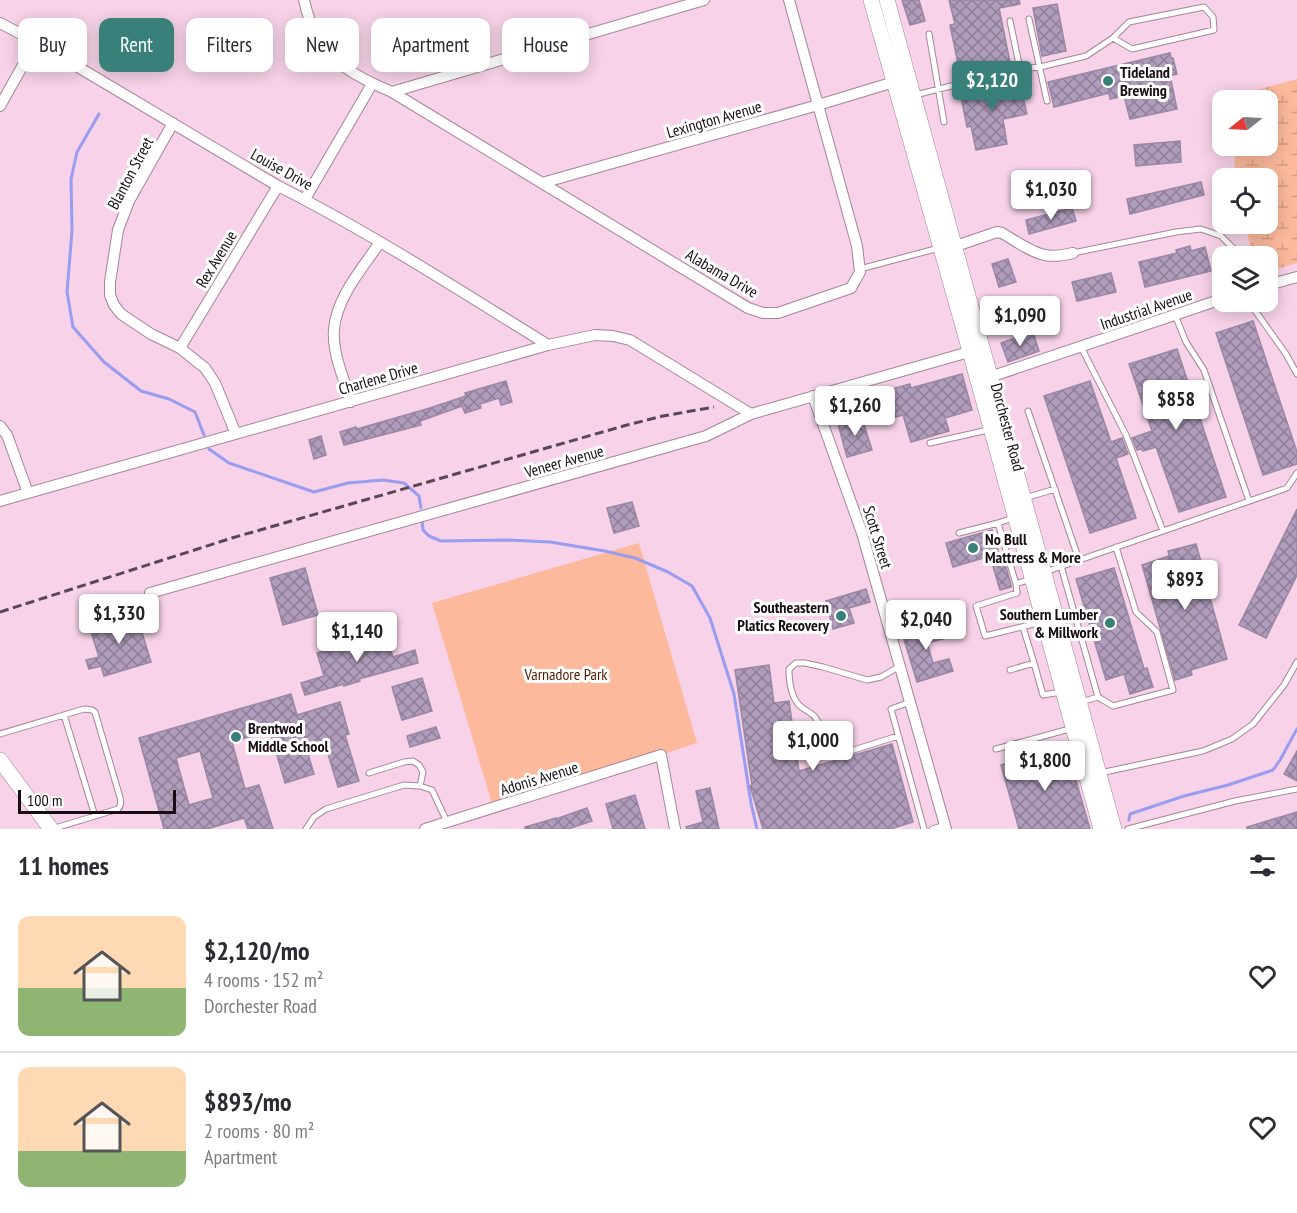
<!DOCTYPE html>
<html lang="en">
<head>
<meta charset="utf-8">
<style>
  body { margin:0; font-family:"PT Sans Narrow",sans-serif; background:#f2f2f3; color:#2b2b33; height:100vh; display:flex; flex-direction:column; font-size:22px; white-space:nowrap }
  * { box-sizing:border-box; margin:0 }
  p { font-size:20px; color:#7c7c81 }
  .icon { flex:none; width:33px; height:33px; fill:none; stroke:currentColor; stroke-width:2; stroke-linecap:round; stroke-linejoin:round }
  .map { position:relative; height:829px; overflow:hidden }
  .drawer { display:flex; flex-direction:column; background:#fff; flex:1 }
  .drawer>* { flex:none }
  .guide { position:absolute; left:18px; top:18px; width:600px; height:54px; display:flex; gap:12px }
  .needle { width:39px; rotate:252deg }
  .buttons { position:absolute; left:1212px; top:90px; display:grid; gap:12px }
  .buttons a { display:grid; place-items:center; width:66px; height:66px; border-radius:12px; background:#fff; box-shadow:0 3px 15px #0003; font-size:30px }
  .scale { position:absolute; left:18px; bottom:15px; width:158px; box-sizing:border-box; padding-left:6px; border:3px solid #190d14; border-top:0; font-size:16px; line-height:21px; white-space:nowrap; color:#190d14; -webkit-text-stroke:4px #fff; paint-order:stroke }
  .price { position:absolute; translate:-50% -51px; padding:0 14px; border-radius:6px; background:#fff; color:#222; font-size:20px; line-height:39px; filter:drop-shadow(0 2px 3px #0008) }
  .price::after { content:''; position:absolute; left:50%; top:36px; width:18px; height:14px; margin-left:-9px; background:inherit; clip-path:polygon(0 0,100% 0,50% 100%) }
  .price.on { background:#39807b; color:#fff }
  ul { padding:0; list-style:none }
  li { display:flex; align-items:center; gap:18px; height:150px; padding:0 18px }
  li+li { border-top:2px solid #e1e1e2 }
  li span { display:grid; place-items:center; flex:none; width:168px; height:120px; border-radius:12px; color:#555 }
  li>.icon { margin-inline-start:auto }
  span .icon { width:72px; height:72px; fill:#fffc; stroke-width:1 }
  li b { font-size:26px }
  h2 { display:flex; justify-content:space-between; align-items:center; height:72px; padding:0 18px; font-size:26px }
  .pill { padding:0 21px; border-radius:12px; background:#fff; box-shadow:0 3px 15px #0003; font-size:21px; line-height:54px }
  .pill.on { background:#39807b; color:#fff }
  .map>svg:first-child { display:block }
  .green { fill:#fcb99c }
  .wetland { fill:url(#wetland-marsh) }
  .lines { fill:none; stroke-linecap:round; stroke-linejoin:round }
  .stream { stroke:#999cef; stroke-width:3 }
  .building { fill:url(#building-cross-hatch); stroke:#9987a5; stroke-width:1.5; fill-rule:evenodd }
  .lane-casing { stroke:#a68498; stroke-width:7 }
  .street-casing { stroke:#a68498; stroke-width:12 }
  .secondary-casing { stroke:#a68498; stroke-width:16 }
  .lane { stroke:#fff; stroke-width:5 }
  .street { stroke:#fff; stroke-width:10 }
  .secondary { stroke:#fff; stroke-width:15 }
  .rail { stroke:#5a4752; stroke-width:3; stroke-dasharray:9 4.5; stroke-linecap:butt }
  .poi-dot { fill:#39807b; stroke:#fff; stroke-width:2 }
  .labels { text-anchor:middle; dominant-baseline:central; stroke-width:6; stroke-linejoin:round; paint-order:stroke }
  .poi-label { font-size:16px; font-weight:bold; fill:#190d14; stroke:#fff; text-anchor:start }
  .street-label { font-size:16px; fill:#190d14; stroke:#fff }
  .park-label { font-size:16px; fill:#511b00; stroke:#fff }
</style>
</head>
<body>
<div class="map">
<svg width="1297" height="829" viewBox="0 0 1297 829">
  <defs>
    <pattern id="wetland-marsh" width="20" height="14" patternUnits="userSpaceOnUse" patternTransform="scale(1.5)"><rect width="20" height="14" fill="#fcb99c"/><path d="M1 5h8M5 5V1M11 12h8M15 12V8" fill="none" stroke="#d79e86"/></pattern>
    <pattern id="building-cross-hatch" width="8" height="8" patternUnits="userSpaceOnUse" patternTransform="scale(1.5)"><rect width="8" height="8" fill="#b09dbc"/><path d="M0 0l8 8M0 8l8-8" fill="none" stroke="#8e7e98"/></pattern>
  </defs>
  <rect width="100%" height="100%" fill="#f7d2e8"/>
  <!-- green -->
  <path class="green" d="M639,543L697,743L661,755L493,807L432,603Z"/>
  <!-- wetland -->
  <path class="wetland" d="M1297,79V263L1268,272V256H1253L1245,224H1268V178H1237L1234,163L1237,146H1268V100H1249L1252,91Z"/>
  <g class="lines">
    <!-- stream -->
    <path class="stream" d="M99,114L77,152L71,179L72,231L67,292L73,327L104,362L141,391L169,399L195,412L204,435
      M209,449L229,463L314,492L348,483L383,480L404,483L419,496L421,508
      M422,520L423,530L429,536L441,541L507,540L550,542L605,551L635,558L668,572L692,586L710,618L734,694L751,803L757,829
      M1129,820L1130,814L1184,796L1228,785L1273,770L1280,760L1297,729"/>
  </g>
  <!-- building -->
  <path class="building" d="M902,0H919L925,21L910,25Z
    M949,0H1019L1020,4L999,8L1010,62L960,73L950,25L955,24Z
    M1057,4L1066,51L1042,56L1033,8Z
    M1170,53L1171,58H1173L1177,74L1170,76L1177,109L1130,119L1124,96L1110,99L1109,93L1054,107L1048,82Z
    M1019,80L1027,114L1003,119L1007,144L976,150L971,126L967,127L960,92Z
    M1180,141L1181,162L1136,166L1134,145Z
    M1201,182L1204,195L1130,214L1127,199Z
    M1072,208L1076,221L1029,234L1026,220Z
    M1190,246L1191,251L1205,247L1211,271L1145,287L1139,262L1177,253L1176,250Z
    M1008,259L1016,282L999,287L992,264Z
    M1111,273L1116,292L1077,301L1072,282Z
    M1253,321L1297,452V464L1263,475L1216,333Z
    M1033,332L1039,351L1008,362L1001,343Z
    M1177,349L1226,497L1179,512L1156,447L1143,451L1142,449L1137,450L1132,438L1152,431L1129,364Z
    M962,374L972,410L945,418L949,431L911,442L903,415L892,418L886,395L896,392L895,388L910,384L911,388Z
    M506,381L512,402L501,405L499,398L480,404L481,408L465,413L462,406L420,421L421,425L344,445L340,432L356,427L357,429L430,408L466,396L465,393Z
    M1090,381L1111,442L1122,438L1128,454L1116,458L1136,518L1090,533L1044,396Z
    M862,418L872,450L847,457L838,424Z
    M321,436L326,455L314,459L309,440Z
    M632,502L639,526L614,533L607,508Z
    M1297,509V575L1266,638L1239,625Z
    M992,530L1001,561L1004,560L1011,585V587L1000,590L990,556L953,567L946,543Z
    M1196,544L1207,583L1213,581L1216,592L1209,594L1227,659L1191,670L1192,675L1175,680L1142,565L1169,556L1168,551Z
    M305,568L318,615L283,625L270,578Z
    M1114,568L1144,669L1147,668L1153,687L1130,694L1124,674L1106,680L1076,579Z
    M866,589L870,602L849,608L854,623L833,629L826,601Z
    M117,615L119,621L137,616L151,662L104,676L101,666L89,669L86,660L99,657L90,629L100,626L99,620Z
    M941,621L946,638L927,643L933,663L949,659L953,671L917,682L902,633Z
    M386,634L393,657L415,650L418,663L359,679L360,681L344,686V684L305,695L301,683L324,676L317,653Z
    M769,665L774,703L789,701L799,771L892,744L913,822L890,829H763L750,786L752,785L735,670Z
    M422,678L432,711L402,720L392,687Z
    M291,694L297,715L340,702L349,734L345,735L359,781L338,787L324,741L306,747L314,774L285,783L270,731L232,742L245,789L259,785L273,829H248L244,818L207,829H164L139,738ZM200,751L213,798L189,805L176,758Z
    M436,727L440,738L410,747L407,736Z
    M1066,746L1090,829H1019L1001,765Z
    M1297,751V781L1284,774Z
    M710,788L719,829H687L686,827L703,822L696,791Z
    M635,795L645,829H613L606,804Z
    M587,808L592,821L568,829H525V827L556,818V819Z
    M1297,812V829H1247V827Z"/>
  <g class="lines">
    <!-- lane casing -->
    <g class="lane-casing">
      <path id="lane" d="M1029,19L1047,101
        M1010,21L1020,69
        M929,34L944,122
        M915,95L1020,69L1040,67L1086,56L1113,38L1132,49L1214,30L1213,17L1204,7L1129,22L1113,38
        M1073,253L1176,232L1201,229L1221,236L1234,249L1237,256
        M860,269L939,248
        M1249,302L1286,354L1297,374
        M1175,315L1186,342L1204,370L1249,501
        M1081,347L1126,435L1163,531
        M1028,411L1079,560
        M930,443L988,430
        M1025,498L1055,489
        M1013,518L998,523L1016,584L1017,593L976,606L985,636L1042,622
        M959,533L998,523
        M1061,566L1098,697
        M1045,572L1287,488L1297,473
        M1016,584L1031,579
        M1023,627L1034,663
        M1010,670L1034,663L1043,695L1061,692
        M910,702L891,709L924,829
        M1081,702L1098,697L1113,706L1173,690L1157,632L1136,612L1116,547
        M64,715L95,816
        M0,734L84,709L92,710L95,712L119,794C121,800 122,804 118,809L52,829
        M898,736L841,754C840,754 832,752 832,752C821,744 823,727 815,717C811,712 804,710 799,705C791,696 789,681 789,669L796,663H805L823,667L867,680L881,677L900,666
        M996,749L1073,728
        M369,773L404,762L413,761L419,765L423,772L420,786
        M1100,773L1203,751L1232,739L1253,724L1284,685L1297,662
        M306,829L314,817L326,809L404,785L420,786L432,790L447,822
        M932,829L945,825
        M1128,829L1235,801L1297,789"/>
    </g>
    <!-- street casing -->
    <g class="street-casing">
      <path id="street" d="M304,0C307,14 312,28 319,41C331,64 368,82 392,92L748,308L763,313H778L851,288L860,272L857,246L789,0
        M0,23L36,42L278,186C371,233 459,290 548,345
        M392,92L704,0
        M0,106L36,42
        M173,123L129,201L118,230L110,282V295L114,305L121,314L151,334L180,348L205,368L215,383L236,434
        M542,183L818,105L894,82
        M305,199L372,84
        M950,248L997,232L1002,233C1014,240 1032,253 1045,255C1055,257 1064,255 1073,253
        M1268,285L1297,277
        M180,348L278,186
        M984,379L1222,299
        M813,396L862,533L946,829
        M351,402C344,379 332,353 334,329C337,296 363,268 380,242
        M0,426L7,435L28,493
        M0,501L548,345L595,335L613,336L630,340L751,414
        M150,593L706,436L751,414L976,350
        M425,829L661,755L675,829"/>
    </g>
    <!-- secondary casing -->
    <g class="secondary-casing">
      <path id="secondary" d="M871,0L966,337L1101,829
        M887,0L1114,829
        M0,760L51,829"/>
    </g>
    <!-- lane -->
    <use href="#lane" class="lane"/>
    <!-- street -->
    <use href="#street" class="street"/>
    <!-- secondary -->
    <use href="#secondary" class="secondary"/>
    <!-- rail -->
    <path class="rail" d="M0,612L232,538L627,425L663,416L714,407"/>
  </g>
  <!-- markers -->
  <g class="poi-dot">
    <circle cx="1108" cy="81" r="6"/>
    <circle cx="973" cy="548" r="6"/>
    <circle cx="841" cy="616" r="6"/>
    <circle cx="1110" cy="623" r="6"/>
    <circle cx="236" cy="737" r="6"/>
  </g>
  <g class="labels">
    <!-- poi labels -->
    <g class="poi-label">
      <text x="1120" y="72">Tideland<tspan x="1120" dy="18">Brewing</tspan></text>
      <text x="985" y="539">No Bull<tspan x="985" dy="18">Mattress &amp; More</tspan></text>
      <text x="829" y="607" text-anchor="end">Southeastern<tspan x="829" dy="18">Platics Recovery</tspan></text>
      <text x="1098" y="614" text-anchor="end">Southern Lumber<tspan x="1098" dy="18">&amp; Millwork</tspan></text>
      <text x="248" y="728">Brentwod<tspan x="248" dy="18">Middle School</tspan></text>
    </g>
    <!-- street labels -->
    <g class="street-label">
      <text transform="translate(714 119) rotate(-16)">Lexington Avenue</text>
      <text transform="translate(282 169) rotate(29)">Louise Drive</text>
      <text transform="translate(130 173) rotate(-62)">Blanton Street</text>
      <text transform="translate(216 259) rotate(-59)">Rex Avenue</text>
      <text transform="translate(722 273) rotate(30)">Alabama Drive</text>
      <text transform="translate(1146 309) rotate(-19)">Industrial Avenue</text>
      <text transform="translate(378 378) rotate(-16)">Charlene Drive</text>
      <text transform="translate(1008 427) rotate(75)">Dorchester Road</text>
      <text transform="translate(564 461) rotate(-16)">Veneer Avenue</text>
      <text transform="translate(878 537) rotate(73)">Scott Street</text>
      <text transform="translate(539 778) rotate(-17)">Adonis Avenue</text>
    </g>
    <!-- park labels -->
    <g class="park-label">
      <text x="566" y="674">Varnadore Park</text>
    </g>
  </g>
</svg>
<div class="buttons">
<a><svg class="needle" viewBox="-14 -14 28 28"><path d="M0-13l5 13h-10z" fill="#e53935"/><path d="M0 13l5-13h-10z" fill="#7c7c81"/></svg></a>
<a><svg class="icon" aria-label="locate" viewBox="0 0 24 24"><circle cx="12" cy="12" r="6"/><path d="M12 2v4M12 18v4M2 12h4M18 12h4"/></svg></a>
<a><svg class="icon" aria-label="layers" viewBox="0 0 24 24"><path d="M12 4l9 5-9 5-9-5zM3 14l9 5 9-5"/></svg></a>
</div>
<div class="scale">100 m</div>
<b class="price on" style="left:992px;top:112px">$2,120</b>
<b class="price" style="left:1051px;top:221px">$1,030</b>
<b class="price" style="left:1020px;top:347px">$1,090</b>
<b class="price" style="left:1176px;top:431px">$858</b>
<b class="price" style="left:855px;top:437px">$1,260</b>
<b class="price" style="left:1185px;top:611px">$893</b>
<b class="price" style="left:119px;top:645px">$1,330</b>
<b class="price" style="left:926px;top:651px">$2,040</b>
<b class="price" style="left:357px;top:663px">$1,140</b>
<b class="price" style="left:813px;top:772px">$1,000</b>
<b class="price" style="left:1045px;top:792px">$1,800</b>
<div class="guide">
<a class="pill">Buy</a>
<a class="pill on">Rent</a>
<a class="pill">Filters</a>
<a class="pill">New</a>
<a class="pill">Apartment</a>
<a class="pill">House</a>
</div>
</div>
<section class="drawer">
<h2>11 homes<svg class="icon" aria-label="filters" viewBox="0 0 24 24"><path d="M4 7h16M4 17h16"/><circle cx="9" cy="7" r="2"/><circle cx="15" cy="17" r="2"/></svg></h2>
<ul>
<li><span style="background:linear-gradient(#ffd9b3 60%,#8fb573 0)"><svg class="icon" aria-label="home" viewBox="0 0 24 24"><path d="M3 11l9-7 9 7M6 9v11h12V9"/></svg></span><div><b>$2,120/mo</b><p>4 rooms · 152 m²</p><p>Dorchester Road</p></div><svg class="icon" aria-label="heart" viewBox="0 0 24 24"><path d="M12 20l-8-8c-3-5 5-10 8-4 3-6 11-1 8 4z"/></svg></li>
<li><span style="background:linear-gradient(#ffd9b3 70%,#8fb573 0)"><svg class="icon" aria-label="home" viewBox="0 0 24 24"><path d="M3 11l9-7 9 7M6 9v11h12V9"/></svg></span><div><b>$893/mo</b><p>2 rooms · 80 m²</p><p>Apartment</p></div><svg class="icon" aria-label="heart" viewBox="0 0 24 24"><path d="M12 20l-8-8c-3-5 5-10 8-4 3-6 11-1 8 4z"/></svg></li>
</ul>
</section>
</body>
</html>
